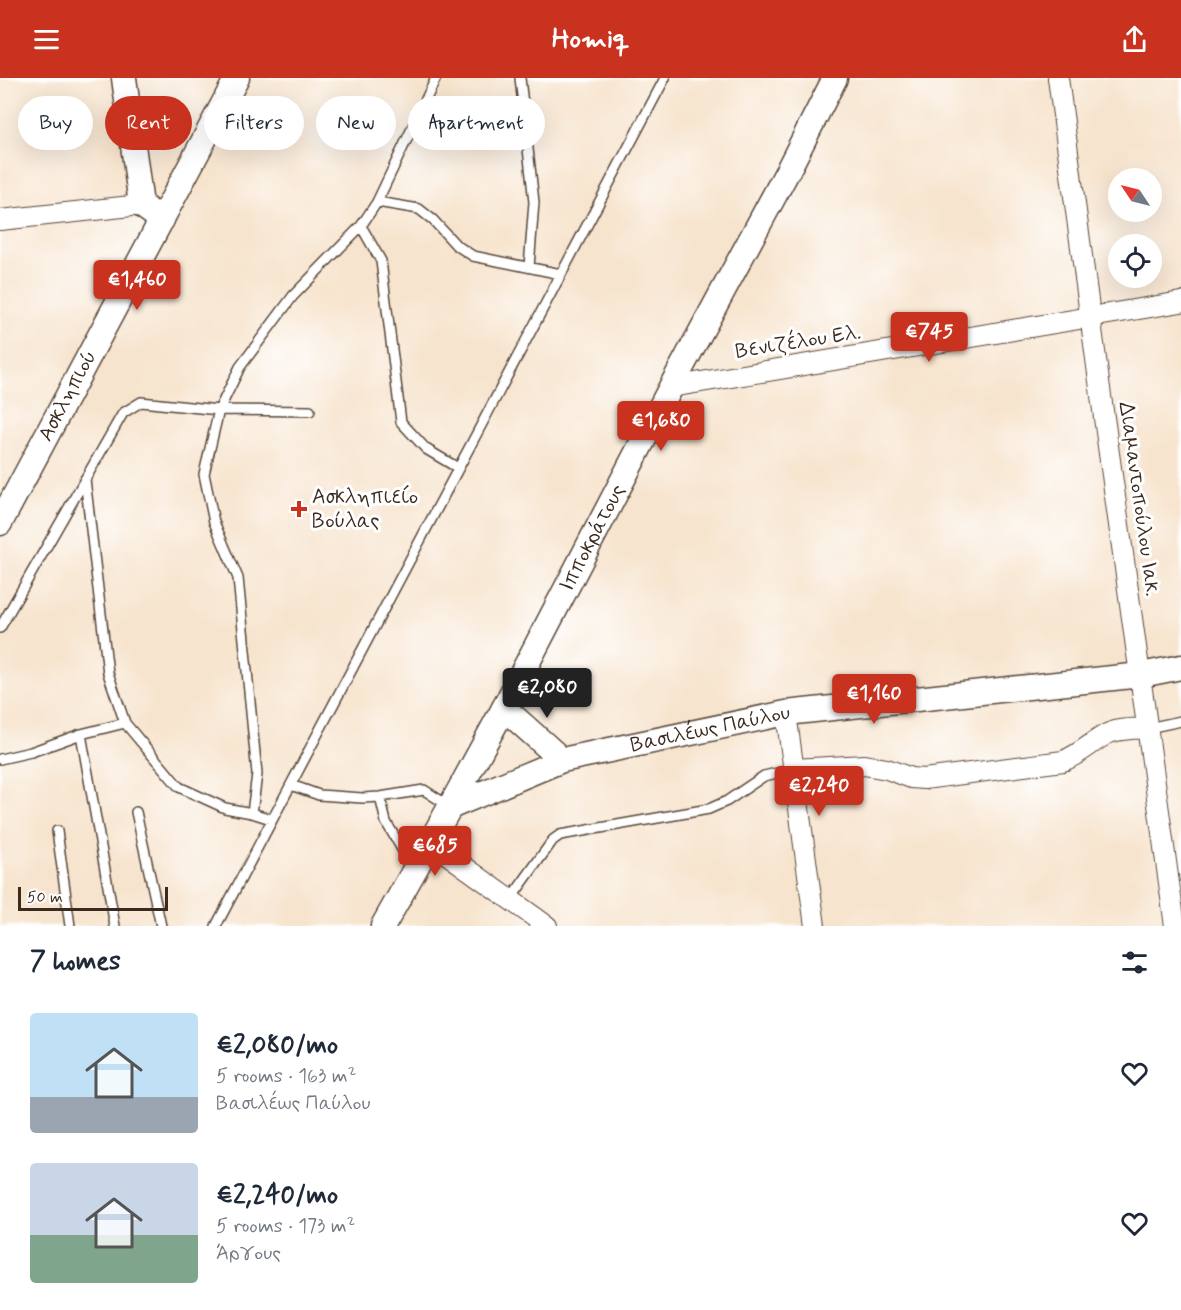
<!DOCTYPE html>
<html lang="en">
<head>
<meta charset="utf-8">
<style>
  body { margin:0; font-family:Mynerve,sans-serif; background:#f2f2f3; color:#1f2937; height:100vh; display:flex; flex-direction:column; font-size:22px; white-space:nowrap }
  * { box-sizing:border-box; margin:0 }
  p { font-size:20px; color:#747a83 }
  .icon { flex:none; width:33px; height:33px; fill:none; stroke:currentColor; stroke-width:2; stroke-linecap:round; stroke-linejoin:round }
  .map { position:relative; height:848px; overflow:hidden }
  .drawer { display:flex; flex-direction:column; background:#fff; flex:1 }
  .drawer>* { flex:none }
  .banner { position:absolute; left:18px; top:18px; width:600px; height:54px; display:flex; gap:12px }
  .needle { width:39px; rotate:305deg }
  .fabs { position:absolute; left:1108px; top:90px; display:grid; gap:12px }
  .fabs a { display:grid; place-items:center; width:54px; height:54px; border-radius:50%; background:#fff; box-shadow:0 6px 24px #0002; font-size:30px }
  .scale { position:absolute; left:18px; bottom:15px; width:150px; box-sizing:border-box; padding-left:6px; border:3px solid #3b2a1e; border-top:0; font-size:16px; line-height:21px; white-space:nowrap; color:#3b2a1e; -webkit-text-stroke:4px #fff; paint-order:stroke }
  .price { position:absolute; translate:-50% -51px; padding:0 14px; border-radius:6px; background:#c8321e; color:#fff; font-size:20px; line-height:39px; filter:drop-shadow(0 2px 3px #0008) }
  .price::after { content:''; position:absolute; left:50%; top:36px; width:18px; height:14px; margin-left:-9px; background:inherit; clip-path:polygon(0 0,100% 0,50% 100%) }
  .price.active { background:#222; color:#fff }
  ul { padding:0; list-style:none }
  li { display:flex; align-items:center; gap:18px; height:150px; padding:0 30px }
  li span { display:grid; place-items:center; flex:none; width:168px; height:120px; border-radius:6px; color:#555 }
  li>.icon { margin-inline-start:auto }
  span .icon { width:72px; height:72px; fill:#fffc; stroke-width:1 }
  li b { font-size:26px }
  h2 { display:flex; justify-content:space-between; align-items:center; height:72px; padding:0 30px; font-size:26px }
  .tag { padding:0 21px; border-radius:27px; background:#fff; box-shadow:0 6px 24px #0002; font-size:21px; line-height:54px }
  .tag.active { background:#c8321e; color:#fff }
  header { display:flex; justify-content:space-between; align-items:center; height:78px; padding:0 30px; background:#c8321e; color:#fff; font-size:27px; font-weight:800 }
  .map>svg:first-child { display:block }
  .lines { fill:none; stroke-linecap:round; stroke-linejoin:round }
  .service-casing { stroke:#574638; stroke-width:12 }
  .minor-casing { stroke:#574638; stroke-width:22 }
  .tertiary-casing { stroke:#574638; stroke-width:27 }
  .service { stroke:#fff; stroke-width:9 }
  .minor { stroke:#fff; stroke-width:20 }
  .tertiary { stroke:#fff; stroke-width:24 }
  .poi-dot { fill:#c8321e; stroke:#fff; stroke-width:2 }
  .labels { text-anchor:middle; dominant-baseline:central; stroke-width:6; stroke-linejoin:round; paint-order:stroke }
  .street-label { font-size:21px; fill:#3b2a1e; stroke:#fff }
  .poi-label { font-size:21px; fill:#3b2a1e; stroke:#fff; text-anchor:start }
</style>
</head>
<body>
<header><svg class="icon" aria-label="menu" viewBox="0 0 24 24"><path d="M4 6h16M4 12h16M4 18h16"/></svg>Homiq<svg class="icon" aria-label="share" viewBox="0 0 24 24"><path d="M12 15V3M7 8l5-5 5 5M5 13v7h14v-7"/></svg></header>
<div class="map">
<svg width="1181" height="848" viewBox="0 0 1181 848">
  <rect width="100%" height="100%" fill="#fff"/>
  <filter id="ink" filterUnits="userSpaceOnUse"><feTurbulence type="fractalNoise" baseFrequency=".0167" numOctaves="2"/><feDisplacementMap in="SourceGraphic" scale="12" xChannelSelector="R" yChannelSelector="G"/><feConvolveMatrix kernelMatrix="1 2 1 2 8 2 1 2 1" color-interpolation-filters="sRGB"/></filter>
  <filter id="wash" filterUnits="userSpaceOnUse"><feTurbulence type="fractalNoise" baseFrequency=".008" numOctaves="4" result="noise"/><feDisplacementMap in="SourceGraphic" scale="24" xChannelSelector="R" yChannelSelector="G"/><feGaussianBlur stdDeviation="1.35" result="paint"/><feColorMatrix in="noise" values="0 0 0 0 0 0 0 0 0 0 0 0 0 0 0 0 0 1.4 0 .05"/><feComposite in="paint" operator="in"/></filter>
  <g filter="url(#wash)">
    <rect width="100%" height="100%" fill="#f7e4ce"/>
  </g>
  <g filter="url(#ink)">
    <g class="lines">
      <!-- service casing -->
      <g class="service-casing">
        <path id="service" d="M520,0L534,124L529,189
          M377,124L419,131L433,142L456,167L473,178L561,196
          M361,148L381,183L401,344L426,371L458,390
          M85,401L108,595L125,645
          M0,550L123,335L141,324L219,332L310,333
          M1148,650L1181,643
          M81,656L115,848
          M0,681L31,674L81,656L125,645L179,709L225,730L252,735L271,741
          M291,707L319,717L362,720L380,719L424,712L449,728
          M380,719L386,744L413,790
          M136,734L161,848
          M252,735L257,696L238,500L214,444L204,396L219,332L240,289L293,218L361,148L377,124L436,0
          M57,753L70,848
          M510,822L553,762L560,757L709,731L727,723L764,698L794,691
          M216,848L665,0"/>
      </g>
      <!-- minor casing -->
      <g class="minor-casing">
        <path id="minor" d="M1058,0C1095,283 1136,565 1175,848
          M0,142L141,127
          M671,309L1181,224
          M786,635L815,848
          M794,691L864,687L887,691L911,700L924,701L1063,683C1079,677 1091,665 1105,657C1117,650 1134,651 1148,650
          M430,764L547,848"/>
      </g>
      <!-- tertiary casing -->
      <g class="tertiary-casing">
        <g id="tertiary">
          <path d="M124,0L141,127L162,142"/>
          <path id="s1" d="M0,445L237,0"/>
          <path d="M504,630L562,682"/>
          <path id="s2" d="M450,729L562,682L786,635L1141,597L1181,589"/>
          <path id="s3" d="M383,848L450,729L504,630L671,309L786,96L835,0"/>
        </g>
      </g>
      <!-- service -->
      <use href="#service" class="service"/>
      <!-- minor -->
      <use href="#minor" class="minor"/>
      <!-- tertiary -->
      <use href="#tertiary" class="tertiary"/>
    </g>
  </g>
  <!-- markers -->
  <path class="poi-dot" d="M296 422h6v6h6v6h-6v6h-6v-6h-6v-6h6z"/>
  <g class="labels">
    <!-- street labels -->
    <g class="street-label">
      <text transform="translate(798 264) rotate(-9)">Βενιζέλου Ελ.</text>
      <text stroke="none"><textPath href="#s1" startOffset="144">Ασκληπιού</textPath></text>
      <text transform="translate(1139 421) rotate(82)">Διαμαντοπούλου Ιακ.</text>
      <text stroke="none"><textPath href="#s3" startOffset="441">Ιπποκράτους</textPath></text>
      <text stroke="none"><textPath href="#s2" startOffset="273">Βασιλέως Παύλου</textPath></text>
    </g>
    <!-- poi labels -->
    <g class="poi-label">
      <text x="312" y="419">Ασκληπιείο<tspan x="312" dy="24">Βούλας</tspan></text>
    </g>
  </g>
</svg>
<div class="fabs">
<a><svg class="needle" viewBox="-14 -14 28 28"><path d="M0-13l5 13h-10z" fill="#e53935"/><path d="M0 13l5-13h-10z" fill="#747a83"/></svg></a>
<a><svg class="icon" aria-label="locate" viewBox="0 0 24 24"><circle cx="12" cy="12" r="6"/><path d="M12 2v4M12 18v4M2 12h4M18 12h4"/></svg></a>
</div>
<div class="scale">50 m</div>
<b class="price" style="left:137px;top:233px">€1,460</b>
<b class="price" style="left:929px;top:285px">€745</b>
<b class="price" style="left:661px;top:374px">€1,680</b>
<b class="price active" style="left:547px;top:641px">€2,080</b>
<b class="price" style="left:874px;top:647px">€1,160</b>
<b class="price" style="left:819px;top:739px">€2,240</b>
<b class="price" style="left:435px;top:799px">€685</b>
<div class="banner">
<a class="tag">Buy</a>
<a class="tag active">Rent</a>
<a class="tag">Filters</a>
<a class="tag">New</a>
<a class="tag">Apartment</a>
</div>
</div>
<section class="drawer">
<h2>7 homes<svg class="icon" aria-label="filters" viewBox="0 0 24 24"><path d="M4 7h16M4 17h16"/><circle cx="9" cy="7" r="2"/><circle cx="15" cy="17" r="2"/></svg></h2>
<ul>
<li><span style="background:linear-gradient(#bfe0f5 70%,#9aa5b1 0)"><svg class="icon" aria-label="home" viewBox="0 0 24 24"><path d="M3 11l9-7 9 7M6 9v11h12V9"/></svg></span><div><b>€2,080/mo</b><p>5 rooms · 163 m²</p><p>Βασιλέως Παύλου</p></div><svg class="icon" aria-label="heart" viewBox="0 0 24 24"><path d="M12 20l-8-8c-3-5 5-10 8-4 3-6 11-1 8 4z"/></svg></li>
<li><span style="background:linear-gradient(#c9d6e8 60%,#7fa58c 0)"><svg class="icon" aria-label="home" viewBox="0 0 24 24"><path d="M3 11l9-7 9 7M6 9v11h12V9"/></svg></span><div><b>€2,240/mo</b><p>5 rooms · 173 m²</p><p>Άργους</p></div><svg class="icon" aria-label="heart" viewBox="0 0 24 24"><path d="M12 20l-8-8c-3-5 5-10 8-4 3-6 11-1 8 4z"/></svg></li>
</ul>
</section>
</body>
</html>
